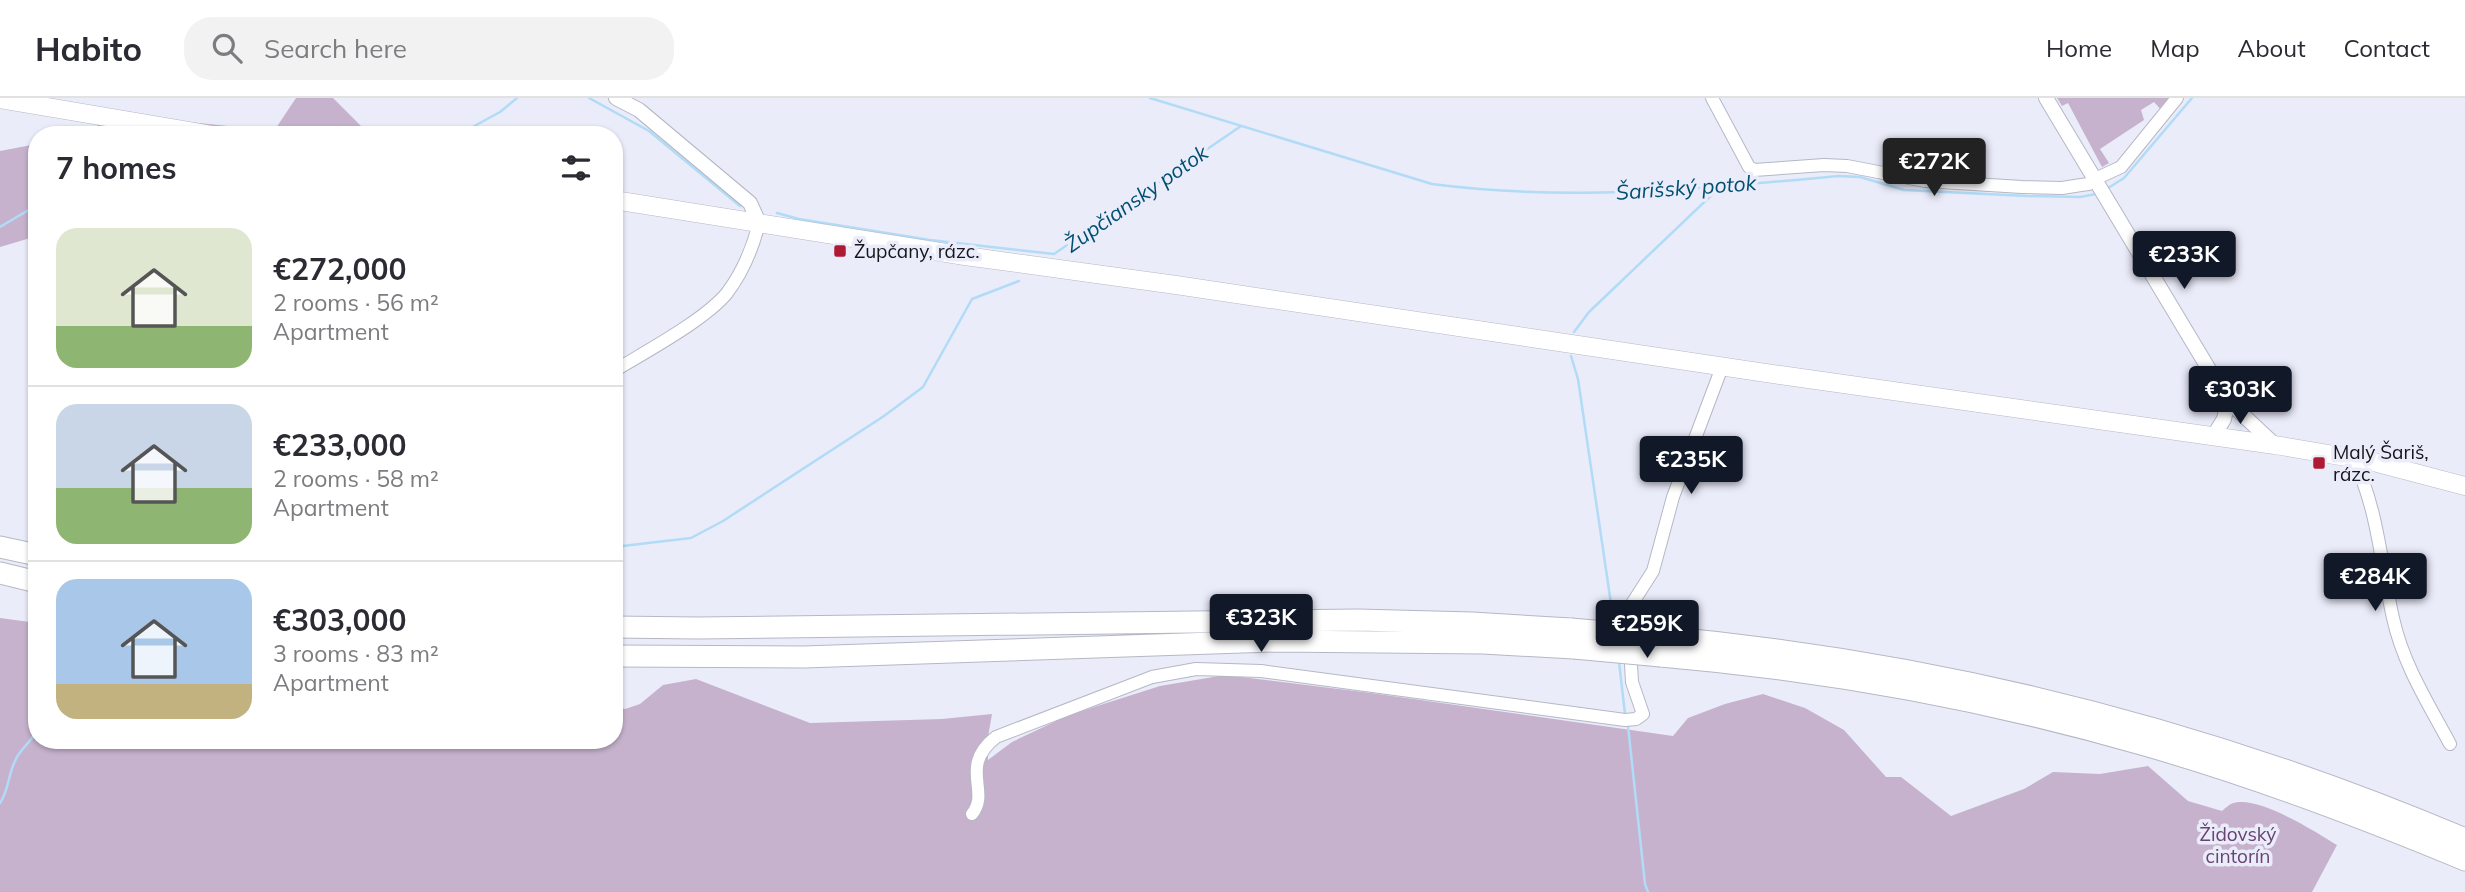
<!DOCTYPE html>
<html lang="en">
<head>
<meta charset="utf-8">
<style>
  body { margin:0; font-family:Mulish,sans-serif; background:#f2f2f3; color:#2b2b33; height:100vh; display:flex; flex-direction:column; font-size:26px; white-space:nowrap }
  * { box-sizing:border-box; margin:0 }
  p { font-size:23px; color:#7c7c81 }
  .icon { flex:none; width:38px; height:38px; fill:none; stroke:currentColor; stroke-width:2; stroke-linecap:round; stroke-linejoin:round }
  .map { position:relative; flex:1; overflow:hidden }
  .panel { position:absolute; left:28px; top:28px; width:595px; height:623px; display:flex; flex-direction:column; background:#fff; border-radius:28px; box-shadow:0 2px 5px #0004 }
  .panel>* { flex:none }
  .price { position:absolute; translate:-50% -60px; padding:0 16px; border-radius:7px; background:#111827; color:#fff; font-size:23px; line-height:46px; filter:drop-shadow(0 2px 4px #0008) }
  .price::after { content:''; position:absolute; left:50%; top:42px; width:21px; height:16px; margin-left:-10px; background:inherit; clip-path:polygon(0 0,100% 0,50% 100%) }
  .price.active { background:#222; color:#fff }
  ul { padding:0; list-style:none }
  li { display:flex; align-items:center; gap:21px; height:175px; padding:0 28px }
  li+li { border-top:2px solid #e1e1e2 }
  li span { display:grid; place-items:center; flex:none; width:196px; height:140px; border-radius:21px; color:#555 }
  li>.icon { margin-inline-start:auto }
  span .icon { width:84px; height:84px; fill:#fffc; stroke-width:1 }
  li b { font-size:30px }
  h2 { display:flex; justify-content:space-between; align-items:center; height:84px; padding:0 28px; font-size:30px }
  header { display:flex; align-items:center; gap:42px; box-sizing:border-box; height:98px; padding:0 35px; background:#fff; border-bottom:2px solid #e1e1e2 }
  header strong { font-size:33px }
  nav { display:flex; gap:38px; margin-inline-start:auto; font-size:24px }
  .search { width:490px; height:63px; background:#f2f2f3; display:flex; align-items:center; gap:18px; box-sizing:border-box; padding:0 24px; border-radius:28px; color:#7c7c81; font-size:26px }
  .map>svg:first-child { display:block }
  .green { fill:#c6b2cd }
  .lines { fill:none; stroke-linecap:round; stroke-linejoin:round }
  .stream { stroke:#b1dbf6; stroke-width:2.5 }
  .minor-casing { stroke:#b5b8c4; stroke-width:14 }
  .tertiary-casing { stroke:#b5b8c4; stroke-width:16 }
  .primary-casing { stroke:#b5b8c4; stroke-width:19 }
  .motorway-casing { stroke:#b5b8c4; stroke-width:23 }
  .minor { stroke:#fff; stroke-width:12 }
  .tertiary { stroke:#fff; stroke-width:14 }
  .primary { stroke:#fff; stroke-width:18 }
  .motorway { stroke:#fff; stroke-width:21 }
  .motorway-bridge-casing { stroke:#b5b8c4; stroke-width:23; stroke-linecap:butt }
  .motorway-bridge { stroke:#fff; stroke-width:21 }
  .poi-dot { fill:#ae1a33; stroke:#eaecfa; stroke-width:2.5 }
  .labels { text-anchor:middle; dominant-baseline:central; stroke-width:7; stroke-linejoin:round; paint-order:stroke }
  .poi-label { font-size:19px; fill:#15161b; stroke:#eaecfa; text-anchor:start }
  .park-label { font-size:19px; fill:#684373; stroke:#eaecfa }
  .water-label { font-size:21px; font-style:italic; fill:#004f72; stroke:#eaecfa }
</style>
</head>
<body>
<header>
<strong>Habito</strong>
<div class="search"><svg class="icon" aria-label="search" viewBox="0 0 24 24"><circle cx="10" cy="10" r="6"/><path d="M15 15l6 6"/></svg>Search here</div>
<nav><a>Home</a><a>Map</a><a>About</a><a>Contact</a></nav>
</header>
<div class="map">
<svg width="2465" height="794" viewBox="0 0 2465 794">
  <rect width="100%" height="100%" fill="#eaecfa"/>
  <!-- green -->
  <path class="green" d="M296,0H333L370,37H92L104,15L274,33Z
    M2057,0H2172L2163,14L2154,4L2141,12L2144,22L2100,51L2109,65L2102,69L2068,5L2062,8Z
    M37,46V138L0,149V53Z
    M0,520L37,525V642H614V609L625,611L640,606L663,587L696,581L810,625L942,621L992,616L988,639V662L1012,644L1069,617L1160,588L1225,577L1371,595L1673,638L1688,620L1725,606L1763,596L1805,610L1844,632L1886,679H1901L1951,718L2024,691L2053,674L2100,676L2148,668L2188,703L2222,713C2223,712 2230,706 2231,706C2255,695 2316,734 2337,747L2312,794H0Z"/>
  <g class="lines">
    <!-- stream -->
    <path class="stream" d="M589,0L649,33L740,108
      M1150,0L1432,86C1570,104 1700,91 1838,78L1860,79L1904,92L2027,98L2080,99L2096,96
      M458,37L500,14L517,0
      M2105,92L2124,80L2192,0
      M777,115L799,121L930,142L1054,156L1241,28
      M0,129L37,107
      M1574,234L1589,214L1720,89
      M1571,258L1578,281L1614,526
      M614,449L691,440L723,423L884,318L923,289L972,201L1019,183
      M1619,564L1625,616
      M1628,628L1645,786L1648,794
      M0,705C9,692 8,677 15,663C20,650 33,644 37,630"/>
    <!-- minor casing -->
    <g class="minor-casing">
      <path id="minor" d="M1712,0L1749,69L1754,72L1824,67L1847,68L1925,83L2022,89L2062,90L2081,87L2089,86L2095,81L2121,69L2177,0
        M614,273C645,254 705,222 727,195C742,175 753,149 759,125
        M2353,360C2378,410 2381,467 2393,520C2403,566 2428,605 2450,646
        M972,716C991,693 958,669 996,639L1152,579L1196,571L1261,573L1625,622L1636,621L1643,616L1632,584L1628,512L1653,473L1673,399L1722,269"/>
    </g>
    <!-- tertiary casing -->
    <g class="tertiary-casing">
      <path id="tertiary" d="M616,0L639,12L750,105L759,125
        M2046,0L2228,303L2275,347
        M2213,339L2224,321L2228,303"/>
    </g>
    <!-- primary casing -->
    <g class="primary-casing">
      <path id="primary" d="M0,1L213,37
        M614,102L965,158L1176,187L1780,277L2275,347L2370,363L2465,388"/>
    </g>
    <!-- motorway casing -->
    <g class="motorway-casing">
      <path id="motorway" d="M0,449L37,457
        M0,475L37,484
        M614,529L698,530L1358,522L1472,525L1571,531
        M1662,539C1939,564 2210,633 2465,741
        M614,558L804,559L1274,543L1483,545L1574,550
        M1661,558C1823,572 1985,601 2141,646C2251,677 2359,718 2465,762"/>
    </g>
    <!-- minor -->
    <use href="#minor" class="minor"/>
    <!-- tertiary -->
    <use href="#tertiary" class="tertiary"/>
    <!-- primary -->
    <use href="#primary" class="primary"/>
    <!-- motorway -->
    <use href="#motorway" class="motorway"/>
    <!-- motorway-bridge casing -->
    <g class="motorway-bridge-casing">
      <path id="motorway-bridge" d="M1571,531L1662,539
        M1574,550L1661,558"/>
    </g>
    <!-- motorway-bridge -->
    <use href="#motorway-bridge" class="motorway-bridge"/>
  </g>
  <!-- markers -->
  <g class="poi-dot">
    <rect x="833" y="146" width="14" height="14" rx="3.5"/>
    <rect x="2312" y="358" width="14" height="14" rx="3.5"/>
  </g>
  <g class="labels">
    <!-- poi labels -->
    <g class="poi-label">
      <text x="854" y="153">Župčany, rázc.</text>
      <text x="2333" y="354">Malý Šariš,<tspan x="2333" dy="22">rázc.</tspan></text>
    </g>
    <!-- park labels -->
    <g class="park-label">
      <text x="2238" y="736">Židovský<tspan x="2238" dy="22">cintorín</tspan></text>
    </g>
    <!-- water labels -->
    <g class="water-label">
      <text transform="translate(1686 89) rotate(-4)">Šarišský potok</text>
      <text transform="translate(1136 100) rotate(-35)">Župčiansky potok</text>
    </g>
  </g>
</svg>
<b class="price active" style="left:1934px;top:100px">€272K</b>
<b class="price" style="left:2184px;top:193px">€233K</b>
<b class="price" style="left:2240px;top:328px">€303K</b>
<b class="price" style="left:1691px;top:398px">€235K</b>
<b class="price" style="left:2375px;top:515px">€284K</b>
<b class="price" style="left:1261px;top:556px">€323K</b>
<b class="price" style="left:1647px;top:562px">€259K</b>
<section class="panel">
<h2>7 homes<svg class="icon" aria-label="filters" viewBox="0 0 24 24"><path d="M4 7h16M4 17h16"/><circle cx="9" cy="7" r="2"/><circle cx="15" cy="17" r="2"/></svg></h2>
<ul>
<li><span style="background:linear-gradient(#dfe7d0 70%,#8fb573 0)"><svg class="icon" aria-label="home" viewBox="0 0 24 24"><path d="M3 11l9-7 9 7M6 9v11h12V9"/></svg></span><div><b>€272,000</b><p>2 rooms · 56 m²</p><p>Apartment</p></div></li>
<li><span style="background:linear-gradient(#c9d6e8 60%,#8fb573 0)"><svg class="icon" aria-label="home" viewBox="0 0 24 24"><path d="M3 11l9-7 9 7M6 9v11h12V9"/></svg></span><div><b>€233,000</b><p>2 rooms · 58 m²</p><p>Apartment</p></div></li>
<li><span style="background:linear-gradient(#a9c7e8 75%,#c2b280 0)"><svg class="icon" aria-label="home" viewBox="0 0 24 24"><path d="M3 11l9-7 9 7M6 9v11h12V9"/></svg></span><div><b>€303,000</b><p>3 rooms · 83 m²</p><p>Apartment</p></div></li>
</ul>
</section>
</div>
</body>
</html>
